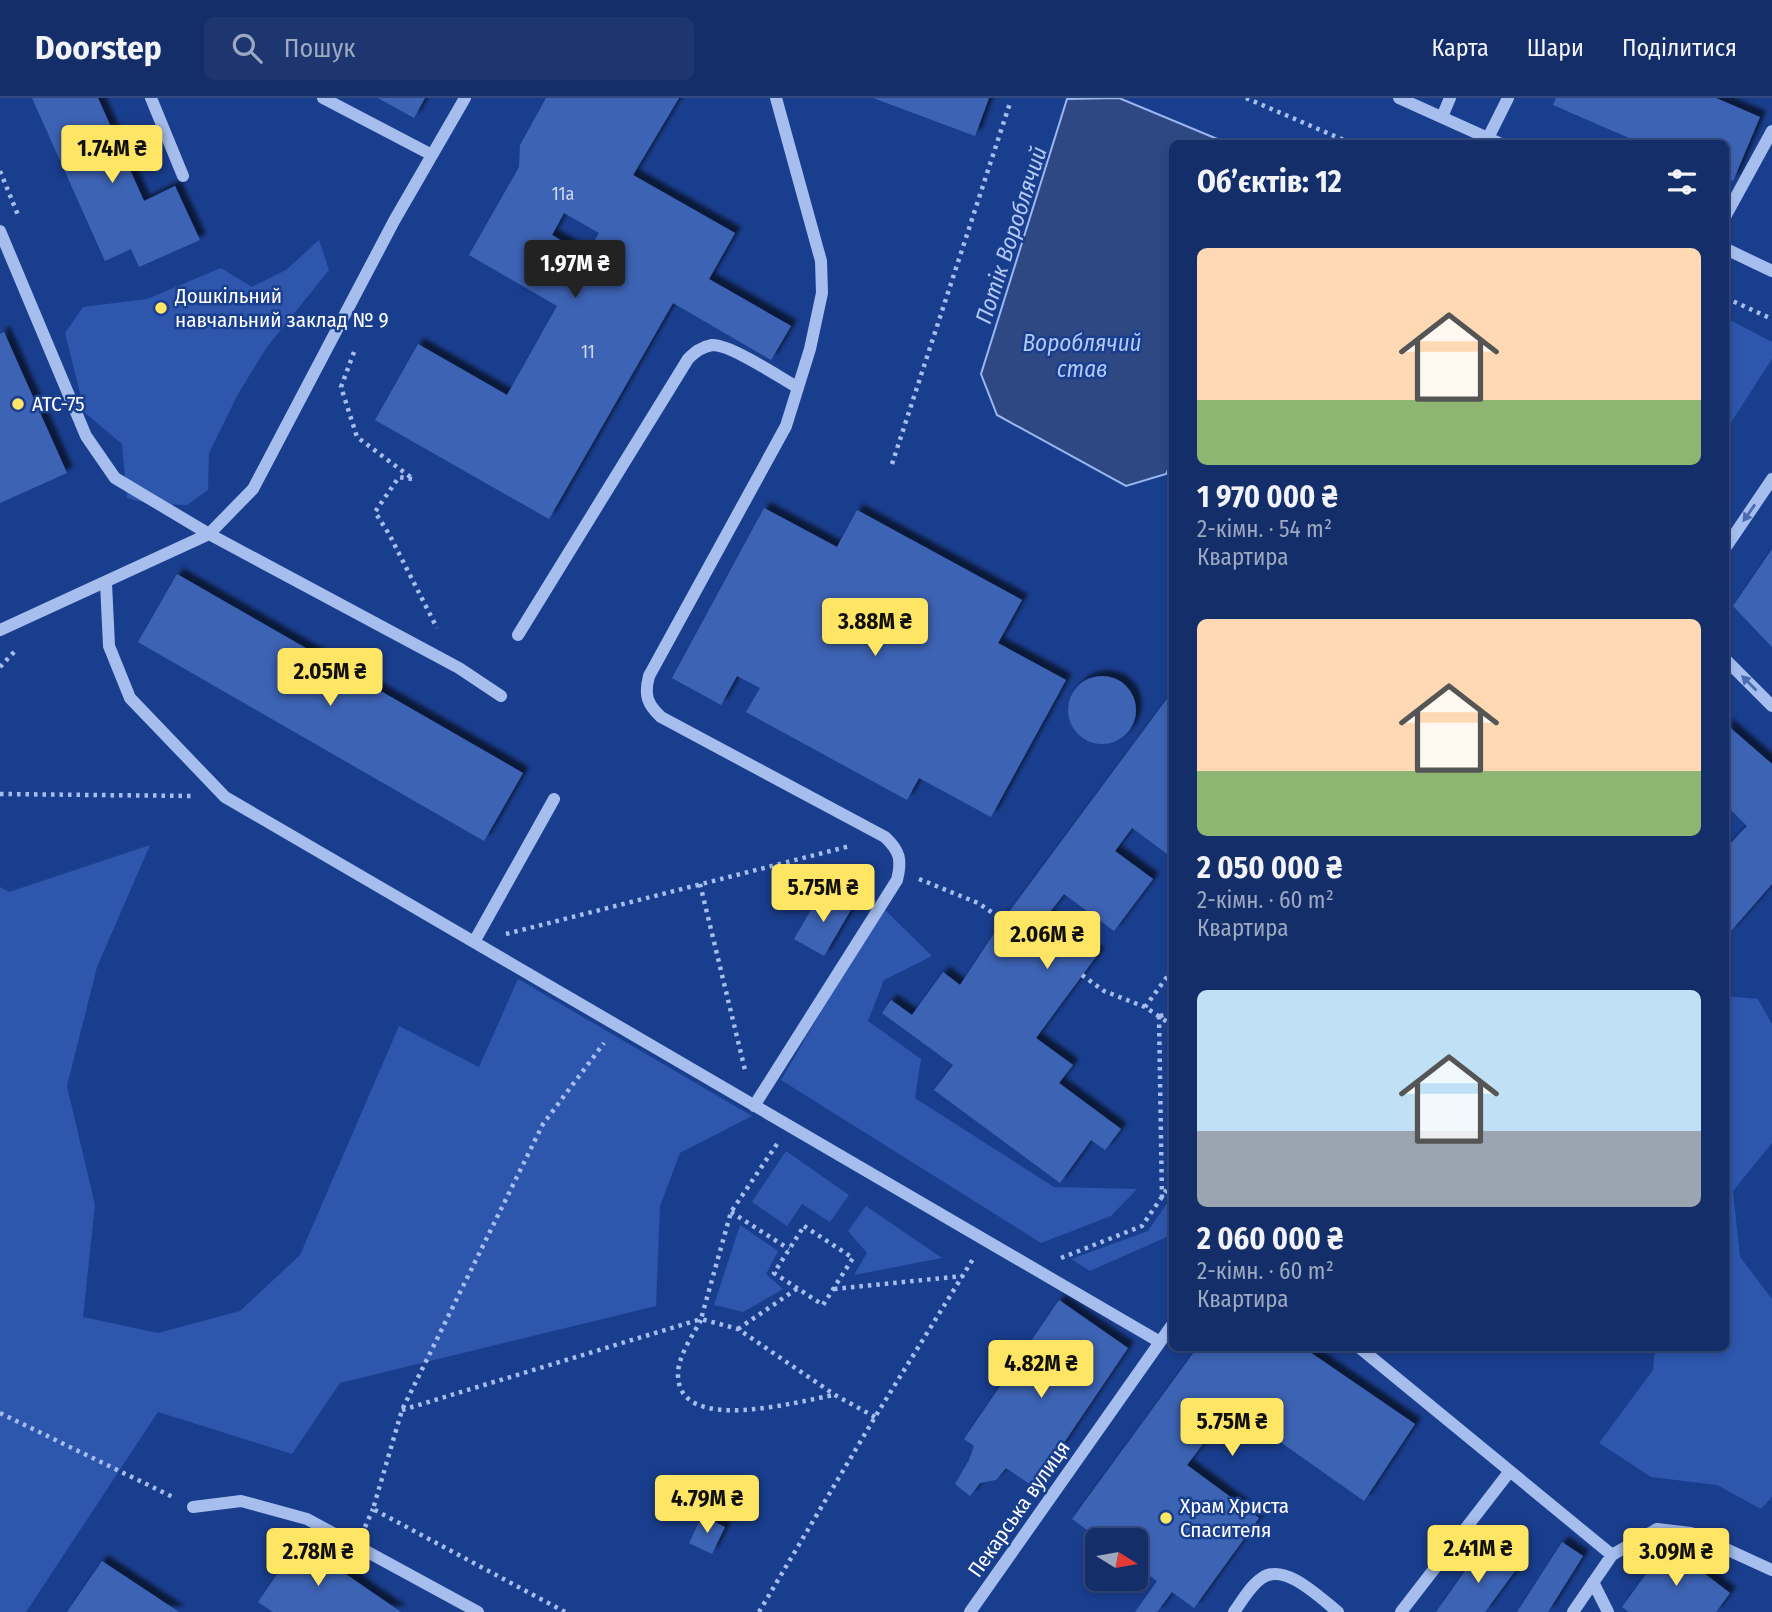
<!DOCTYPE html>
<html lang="uk">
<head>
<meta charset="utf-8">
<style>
  body { margin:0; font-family:"Fira Sans Condensed",sans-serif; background:#1d3670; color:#f1f3f6; height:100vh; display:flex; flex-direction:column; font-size:26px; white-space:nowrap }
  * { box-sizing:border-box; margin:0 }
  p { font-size:23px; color:#9da8c1 }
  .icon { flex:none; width:38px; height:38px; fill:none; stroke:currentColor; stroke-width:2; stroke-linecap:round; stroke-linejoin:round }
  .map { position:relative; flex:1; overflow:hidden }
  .details { position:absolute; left:1169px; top:42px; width:560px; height:1211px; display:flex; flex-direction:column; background:#142e6a; border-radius:10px; box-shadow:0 4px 10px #0003,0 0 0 2px #334a7e }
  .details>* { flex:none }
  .needle { width:46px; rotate:101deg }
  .controls { position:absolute; left:1085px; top:1430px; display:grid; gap:14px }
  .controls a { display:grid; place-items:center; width:63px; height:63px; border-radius:10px; background:#142e6a; box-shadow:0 4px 10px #0003,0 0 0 2px #334a7e; font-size:35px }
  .price { position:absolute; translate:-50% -60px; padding:0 16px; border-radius:7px; background:#ffe564; color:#111; font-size:23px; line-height:46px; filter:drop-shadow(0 2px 4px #0008) }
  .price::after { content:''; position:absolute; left:50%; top:42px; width:21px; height:16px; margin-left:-10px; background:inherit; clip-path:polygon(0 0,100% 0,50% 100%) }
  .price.selected { background:#222; color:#fff }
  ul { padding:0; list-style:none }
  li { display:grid; align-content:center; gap:14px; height:371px; padding:0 28px }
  li span { display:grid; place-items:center; height:217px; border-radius:10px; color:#555 }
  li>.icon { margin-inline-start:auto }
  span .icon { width:126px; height:126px; fill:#fffc; stroke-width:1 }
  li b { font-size:30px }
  h2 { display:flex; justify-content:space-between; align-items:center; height:84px; padding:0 28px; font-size:30px }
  header { display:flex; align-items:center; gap:42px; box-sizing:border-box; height:98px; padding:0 35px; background:#142e6a; border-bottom:2px solid #334a7e }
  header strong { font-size:33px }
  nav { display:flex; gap:38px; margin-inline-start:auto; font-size:24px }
  .search { width:490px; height:63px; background:#1d3670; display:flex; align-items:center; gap:18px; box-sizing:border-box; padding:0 24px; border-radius:10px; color:#9da8c1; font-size:26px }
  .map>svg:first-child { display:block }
  .green { fill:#2d56ac }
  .water { fill:#2e4884; stroke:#99b7f0; stroke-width:2 }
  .building { fill:#3e64b4; fill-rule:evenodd; filter:url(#shadow) }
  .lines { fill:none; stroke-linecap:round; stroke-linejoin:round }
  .path { stroke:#a6beee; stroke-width:4.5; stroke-dasharray:3.5 5; stroke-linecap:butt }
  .minor { stroke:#a6beee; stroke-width:12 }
  .oneway { fill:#4b6bb0 }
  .poi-dot { fill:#ffe564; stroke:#1a3e8e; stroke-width:2.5 }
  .labels { text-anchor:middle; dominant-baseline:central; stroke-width:5; stroke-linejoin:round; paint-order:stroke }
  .number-label { font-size:18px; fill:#cfd8ec }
  .poi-label { font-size:21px; fill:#fff; stroke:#1a3e8e; text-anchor:start }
  .street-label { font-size:21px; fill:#fff; stroke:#1a3e8e }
  .water-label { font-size:23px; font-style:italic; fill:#b2c9f5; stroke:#1a3e8e }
</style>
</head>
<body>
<header>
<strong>Doorstep</strong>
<div class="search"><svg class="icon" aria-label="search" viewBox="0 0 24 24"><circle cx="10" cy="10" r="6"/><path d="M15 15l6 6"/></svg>Пошук</div>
<nav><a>Карта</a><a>Шари</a><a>Поділитися</a></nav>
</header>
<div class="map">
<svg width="1772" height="1514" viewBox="0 0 1772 1514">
  <defs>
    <filter id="shadow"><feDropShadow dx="6" dy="-6" stdDeviation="2" flood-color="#0009"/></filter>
  </defs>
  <rect width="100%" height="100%" fill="#1a3e8e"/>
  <!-- green -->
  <path class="green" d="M319,142L329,172L267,249L238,296L209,355L208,392L187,407L150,406L127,400L122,346L85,315L65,235L83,209L147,201L221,170L252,189L286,172Z
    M1726,220L1772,244V261L1726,332Z
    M150,747L97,869L67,988L95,1107L83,1219L158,1235L240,1213L300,1157L399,928L479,969L518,881L752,1018L680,1055L660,1108L656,1208L340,1285L292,1356L158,1314L26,1514H0V789L9,794Z
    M882,809L932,858L884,882L868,923L921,961L915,1000L1054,1089L1137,1091L1111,1118L1041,1145L781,982Z
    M1726,898L1758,901L1772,926V1045L1733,1093L1740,1159L1772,1201V1399L1761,1411L1717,1387L1651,1379L1599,1345L1653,1272L1655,1250H1726Z
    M786,1053L849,1097L830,1124L802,1106L787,1128L752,1104Z
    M1172,1098V1133L1169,1138L1090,1173L1071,1161L1148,1133Z
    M866,1108L942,1160L854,1177L867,1155L848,1133Z
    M740,1127L778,1153L766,1176L783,1191L743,1214L714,1207Z"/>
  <!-- water -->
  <path class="water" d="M1119,0L1227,45L1172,46V364L1166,376L1126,388L997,317L981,276L1067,1Z"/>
  <!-- building -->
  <path class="building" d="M32,0H98L144,103L175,88L200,142L139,169L131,151L105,163Z
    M378,0H425L414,20Z
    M546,0H679L633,77L735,135L709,181L791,228L771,262L673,205L549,421L375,322L418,246L507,297L557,208L469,157L519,69L520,47ZM564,115L599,135L586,157L552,137Z
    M873,0H989L975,38Z
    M1556,0H1716L1760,19L1733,83L1726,80V46H1643L1553,7Z
    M4,234L67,375L0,405V236Z
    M764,410L837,449L857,412L1022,502L998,545L1066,582L991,719L919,680L907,702L746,614L760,590L737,578L721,607L672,580Z
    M1772,451V549L1733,508Z
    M177,476L523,675L484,743L138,544Z
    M1068 612a34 34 0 1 1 68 0a34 34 0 1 1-68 0Z
    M1172,594V754L1170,758L1132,730L1115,753L1153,781L1114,833L1064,796L1047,818L1098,856L1036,940L1073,967L1059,985L1121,1031L1105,1052L1091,1042L1060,1085L934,992L953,967L882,915L891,902L912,917L943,874L960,887L1003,822Z
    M1726,626L1772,666V786L1730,834L1726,831V750L1747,728L1726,707V700L1728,697L1726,694Z
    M822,793L852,810L824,858L794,841Z
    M1059,1202L1128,1250L1034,1389L1006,1370L996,1382L980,1385L970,1398L955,1386L969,1362L974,1348L964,1341Z
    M1197,1250H1304L1415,1326L1364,1403L1231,1309L1187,1367L1259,1420L1194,1510L1172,1494L1157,1514H1135L1157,1483L1136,1468V1442H1101L1072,1421Z
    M702,1418L725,1429L712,1456L689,1445Z
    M299,1444L401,1514H273L258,1504Z
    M1562,1444L1583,1458L1548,1514H1517Z
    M1667,1447L1730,1495L1716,1514H1629L1622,1509Z
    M1482,1449L1515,1473L1485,1514H1436Z
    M102,1463L179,1514H67Z"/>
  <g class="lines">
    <!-- path -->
    <path class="path" d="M1246,0L1353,46
      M0,73L18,117
      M1726,200L1772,221
      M354,254L341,289L357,339L413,381
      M892,366L1010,5
      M412,381L399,379L375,414L389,436L437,530
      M0,569L16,552
      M0,696L193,698
      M919,781L978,805L1003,822
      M700,786L746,976
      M506,836L850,748
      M1172,872L1145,909L1172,927
      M1082,877L1104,893L1145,909
      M1159,918L1162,1101
      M1160,918L1172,915
      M777,1046L731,1114L701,1221L738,1231L835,1297L875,1319
      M731,1114L789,1151
      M804,1128L853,1160L823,1207L774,1175Z
      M1061,1160L1142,1128L1172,1084
      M834,1191L963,1178
      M701,1222C693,1237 678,1258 678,1276C677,1338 799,1303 834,1297
      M738,1231L798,1190
      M402,1312L701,1221
      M0,1315L173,1399
      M365,1429L373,1411
      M565,1514L373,1411L402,1312L543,1026L604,945
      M759,1514L875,1319L973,1161"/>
    <!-- minor -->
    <path class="minor" d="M151,0L183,78
      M323,0L432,57
      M1399,0L1501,46
      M1442,19L1450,0
      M1488,40L1508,0
      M1726,117L1772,33
      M0,133L86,338L115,380L209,436L459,570L501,598
      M1726,151L1772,173
      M1726,449L1772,381
      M106,485L109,548L130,600L225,699L474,844
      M0,532L209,436L253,391L394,123L465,0
      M518,537L688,261C695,254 701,249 712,247C730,246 779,279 797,289
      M1726,562L1772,608
      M554,701L474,844L1160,1244
      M754,1008L897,782C902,762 900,753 885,739L661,619C647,606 644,597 649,578L786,328L810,251L822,195L821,163L776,0
      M1360,1250L1612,1457
      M193,1409L241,1403L307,1421L478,1514
      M1593,1484L1608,1514
      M970,1514L1172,1227
      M1234,1514C1242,1503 1251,1487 1262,1480C1285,1464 1320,1500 1338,1514
      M1401,1514L1510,1373
      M1573,1514L1612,1457L1657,1431L1691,1435L1772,1472"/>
  </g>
  <!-- one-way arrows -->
  <defs><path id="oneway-solid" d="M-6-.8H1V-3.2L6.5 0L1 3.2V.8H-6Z" transform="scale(1.75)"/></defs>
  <g class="oneway">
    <use href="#oneway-solid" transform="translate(1749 415) rotate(125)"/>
    <use href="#oneway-solid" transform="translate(1749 585) rotate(-135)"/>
  </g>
  <!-- markers -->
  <g class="poi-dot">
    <circle cx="161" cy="210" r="7"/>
    <circle cx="18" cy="306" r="7"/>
    <circle cx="1166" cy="1420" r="7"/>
  </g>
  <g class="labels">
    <!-- number labels -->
    <g class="number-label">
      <text x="563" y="96">11а</text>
      <text x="588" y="254">11</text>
    </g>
    <!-- poi labels -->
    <g class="poi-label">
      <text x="175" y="198">Дошкільний<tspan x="175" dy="24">навчальний заклад № 9</tspan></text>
      <text x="32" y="306">АТС-75</text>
      <text x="1180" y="1408">Храм Христа<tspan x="1180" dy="24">Спасителя</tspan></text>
    </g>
    <!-- street labels -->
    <g class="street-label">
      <text transform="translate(1019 1411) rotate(-55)">Пекарська вулиця</text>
    </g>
    <!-- water labels -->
    <g class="water-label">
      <text transform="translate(1011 137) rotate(-72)">Потік Вороблячий</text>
      <text x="1082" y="245">Вороблячий<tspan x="1082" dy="26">став</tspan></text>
    </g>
  </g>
</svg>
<div class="controls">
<a><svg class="needle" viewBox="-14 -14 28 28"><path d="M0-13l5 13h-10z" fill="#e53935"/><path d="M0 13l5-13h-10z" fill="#9da8c1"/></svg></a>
</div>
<b class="price" style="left:112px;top:87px">1.74M ₴</b>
<b class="price selected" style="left:575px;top:202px">1.97M ₴</b>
<b class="price" style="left:875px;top:560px">3.88M ₴</b>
<b class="price" style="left:330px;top:610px">2.05M ₴</b>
<b class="price" style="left:823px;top:826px">5.75M ₴</b>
<b class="price" style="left:1047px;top:873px">2.06M ₴</b>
<b class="price" style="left:1041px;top:1302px">4.82M ₴</b>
<b class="price" style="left:1232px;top:1360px">5.75M ₴</b>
<b class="price" style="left:707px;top:1437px">4.79M ₴</b>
<b class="price" style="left:1478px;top:1487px">2.41M ₴</b>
<b class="price" style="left:318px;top:1490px">2.78M ₴</b>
<b class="price" style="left:1676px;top:1490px">3.09M ₴</b>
<section class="details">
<h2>Об’єктів: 12<svg class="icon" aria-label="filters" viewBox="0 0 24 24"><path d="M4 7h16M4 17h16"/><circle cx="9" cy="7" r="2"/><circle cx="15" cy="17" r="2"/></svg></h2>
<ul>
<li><span style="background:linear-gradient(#ffd9b3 70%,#8fb573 0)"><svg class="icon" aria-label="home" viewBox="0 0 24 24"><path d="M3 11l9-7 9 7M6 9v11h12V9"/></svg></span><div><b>1 970 000 ₴</b><p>2-кімн. · 54 m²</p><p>Квартира</p></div></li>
<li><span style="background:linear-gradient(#ffd9b3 70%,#8fb573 0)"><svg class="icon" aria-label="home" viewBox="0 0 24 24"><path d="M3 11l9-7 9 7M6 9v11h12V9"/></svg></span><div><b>2 050 000 ₴</b><p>2-кімн. · 60 m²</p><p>Квартира</p></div></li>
<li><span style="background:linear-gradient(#bfe0f5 65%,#9aa5b1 0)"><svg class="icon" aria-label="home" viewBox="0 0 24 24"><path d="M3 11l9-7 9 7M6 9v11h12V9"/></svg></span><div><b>2 060 000 ₴</b><p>2-кімн. · 60 m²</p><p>Квартира</p></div></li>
</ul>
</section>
</div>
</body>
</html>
